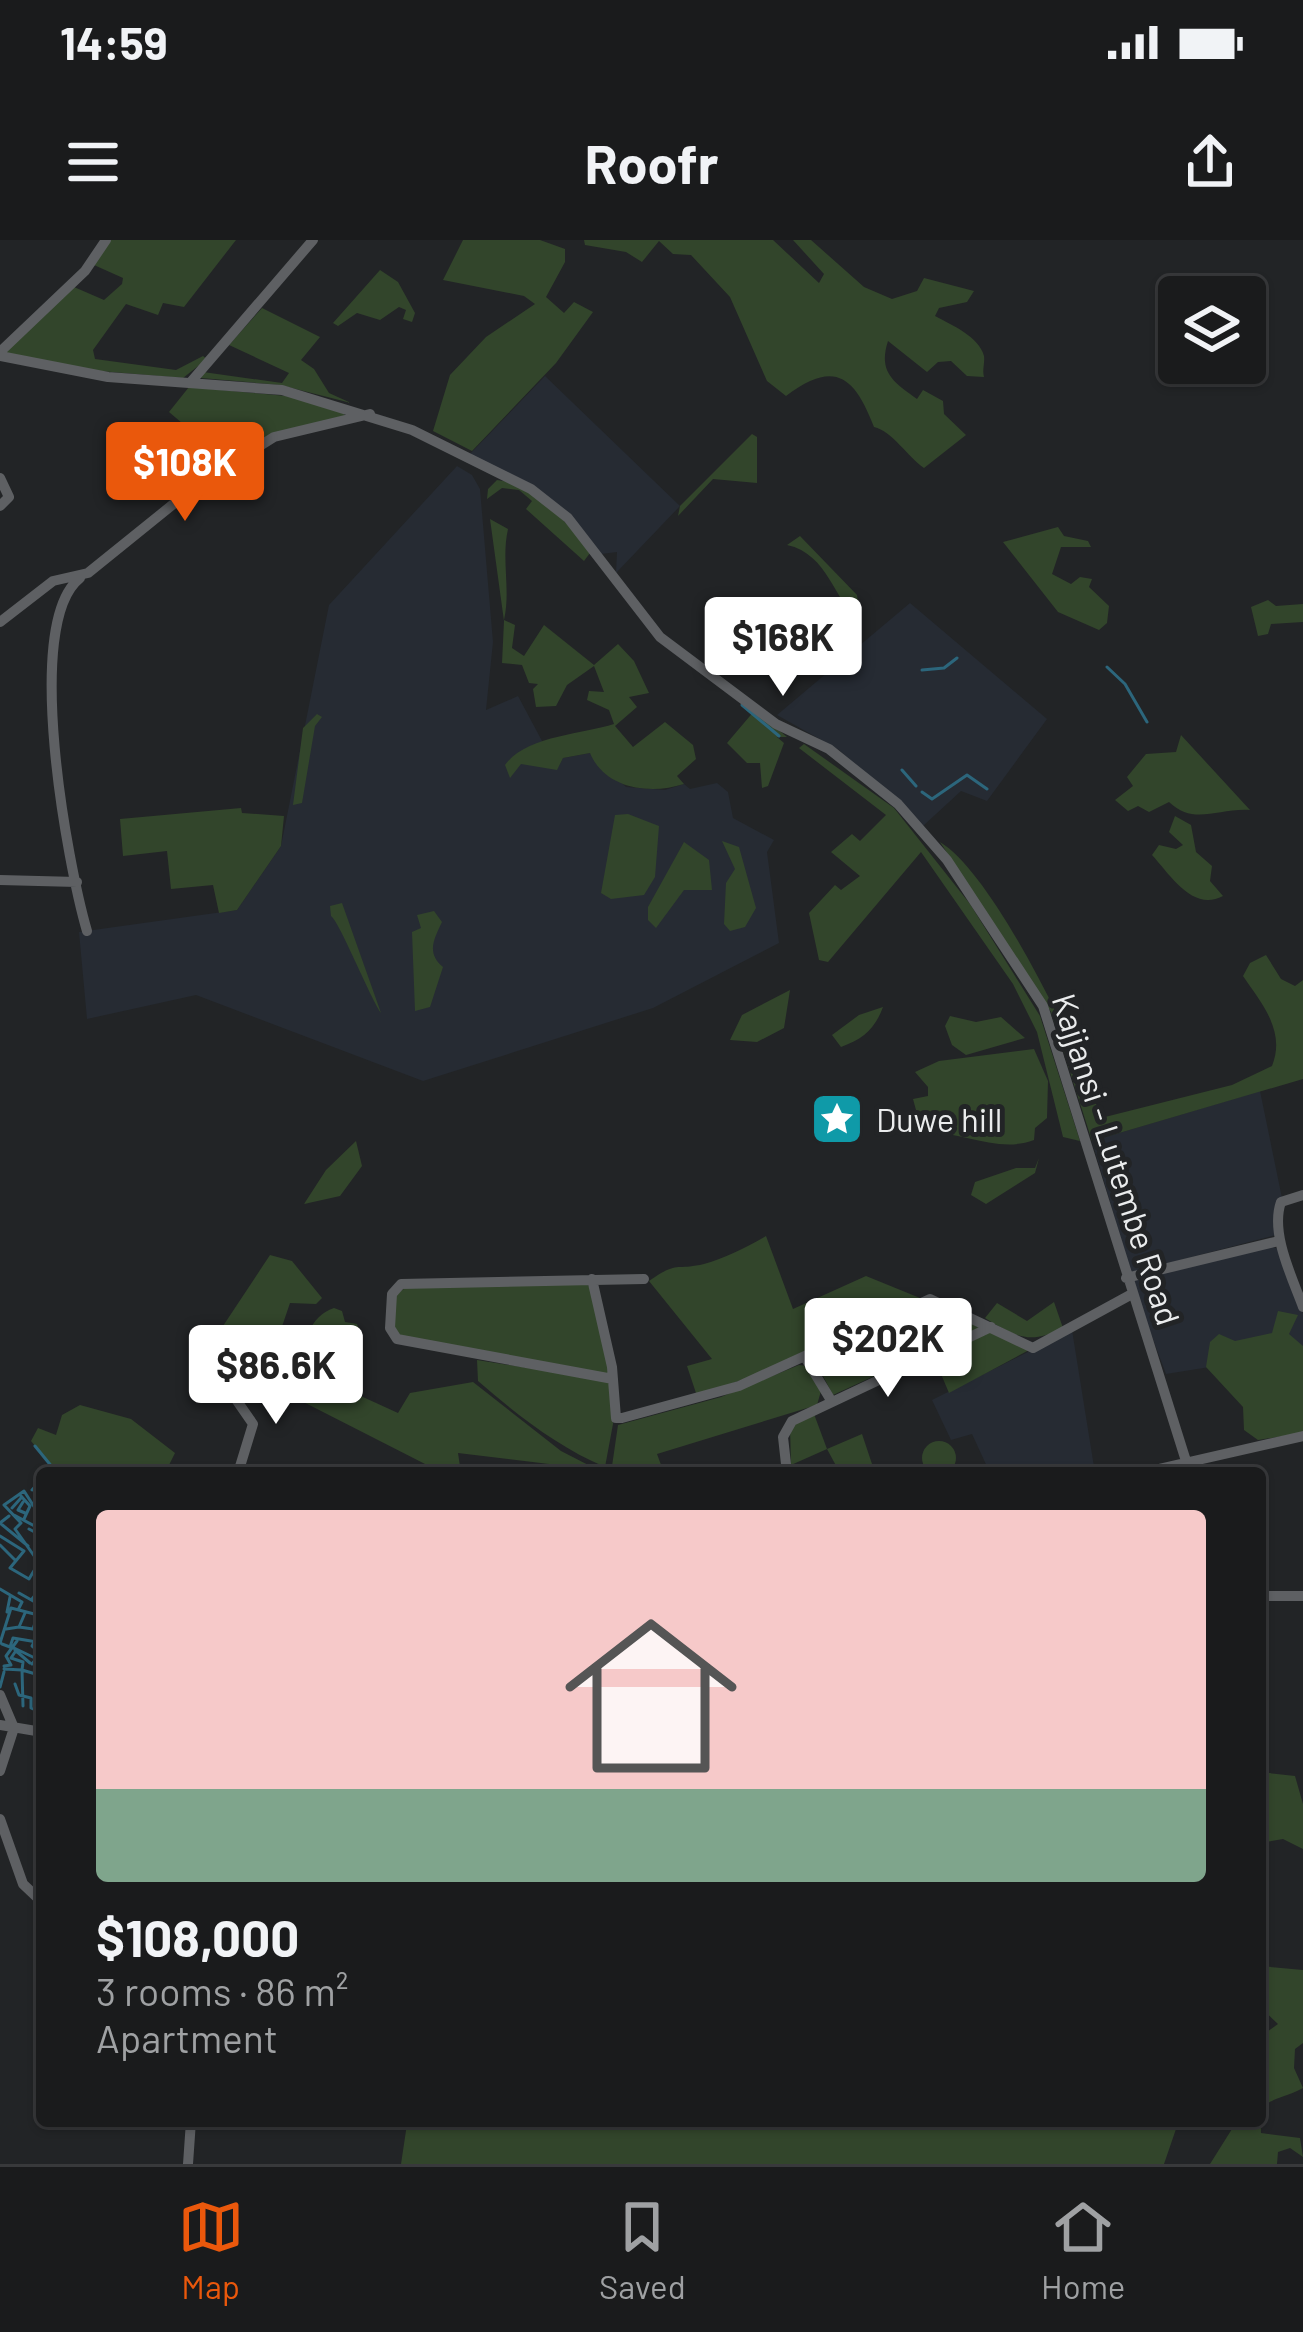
<!DOCTYPE html>
<html lang="en">
<head>
<meta charset="utf-8">
<style>
  body { margin:0; font-family:Barlow,sans-serif; background:#272829; color:#f1f3f6; height:100vh; display:flex; flex-direction:column; font-size:45px; white-space:nowrap }
  * { box-sizing:border-box; margin:0 }
  p { font-size:39px; color:#9fa1a3 }
  .icon { flex:none; width:66px; height:66px; fill:none; stroke:currentColor; stroke-width:2; stroke-linecap:round; stroke-linejoin:round }
  .map { position:relative; flex:1; overflow:hidden }
  .panel { position:absolute; left:36px; top:1227px; width:1230px; height:660px; display:flex; flex-direction:column; background:#1a1b1c; border-radius:12px; box-shadow:0 3px 9px #0004,0 0 0 3px #38393b }
  .panel>* { flex:none }
  .controls { position:absolute; left:1158px; top:36px; display:grid; gap:24px }
  .controls a { display:grid; place-items:center; width:108px; height:108px; border-radius:12px; background:#1a1b1c; box-shadow:0 3px 9px #0004,0 0 0 3px #38393b; font-size:60px }
  .price { position:absolute; translate:-50% -102px; padding:0 27px; border-radius:12px; background:#fff; color:#222; font-size:39px; line-height:78px; filter:drop-shadow(0 3px 6px #0008) }
  .price::after { content:''; position:absolute; left:50%; top:72px; width:36px; height:27px; margin-left:-18px; background:inherit; clip-path:polygon(0 0,100% 0,50% 100%) }
  .price.current { background:#ea580c; color:#fff }
  ul { padding:0; list-style:none }
  li { display:grid; align-content:center; gap:24px; height:636px; padding:0 60px }
  li span { display:grid; place-items:center; height:372px; border-radius:12px; color:#555 }
  li>.icon { margin-inline-start:auto }
  span .icon { width:216px; height:216px; fill:#fffc; stroke-width:1 }
  li b { font-size:51px }
  .status { display:flex; justify-content:space-between; align-items:center; height:84px; padding:0 60px; background:#1a1b1c; direction:ltr }
  .status svg { height:33px; fill:currentColor }
  header { display:flex; justify-content:space-between; align-items:center; height:156px; padding:0 60px; background:#1a1b1c; font-size:54px; font-weight:700 }
  .tabs { display:flex; justify-content:space-around; align-items:center; height:168px; border-top:3px solid #38393b; background:#1a1b1c; font-size:33px; color:#9fa1a3 }
  .tabs a { display:grid; justify-items:center; gap:6px }
  .tabs .current { color:#ea580c }
  .map>svg:first-child { display:block }
  .built { fill:#262b33 }
  .green { fill:#32452b }
  .lines { fill:none; stroke-linecap:round; stroke-linejoin:round }
  .stream { stroke:#2c667c; stroke-width:3 }
  .minor { stroke:#5e6063; stroke-width:10 }
  .labels { text-anchor:middle; dominant-baseline:central; stroke-width:10; stroke-linejoin:round; paint-order:stroke }
  .poi-label { font-size:33px; fill:#eaeced; stroke:#222426; text-anchor:start }
  .street-label { font-size:33px; fill:#eaeced; stroke:#222426 }
</style>
</head>
<body>
<div class="status"><b>14:59</b><svg viewBox="0 0 49 12"><path d="M0 12V9h3v3zM5 12V6h3v6zM10 12V3h3v9zM15 12V0h3v12zM26 1h20v11H26zM47 4h2v5h-2z"/></svg></div>
<header><svg class="icon" aria-label="menu" viewBox="0 0 24 24"><path d="M4 6h16M4 12h16M4 18h16"/></svg>Roofr<svg class="icon" aria-label="share" viewBox="0 0 24 24"><path d="M12 15V3M7 8l5-5 5 5M5 13v7h14v-7"/></svg></header>
<div class="map">
<svg width="1303" height="1924" viewBox="0 0 1303 1924">
  <rect width="100%" height="100%" fill="#222426"/>
  <!-- built -->
  <path class="built" d="M545,136L680,266L616,333L617,312L601,314L570,277L469,215Z
    M457,226L472,235L480,249L493,402L486,470L518,456L557,529L563,518L590,513L626,547L665,550L684,544L690,549L717,543L728,552L733,578L774,600L767,612L779,703L653,768L423,841L196,755L87,779L79,692L237,670L281,606L329,365Z
    M910,363L1047,479L987,561L961,551L923,586L839,510L777,475Z
    M1260,851L1282,958L1276,995L1131,1033L1092,901Z
    M1272,1007L1279,1009L1303,1074V1112L1166,1134L1131,1041Z
    M1072,1090L1095,1233H990L972,1194L951,1200L932,1160Z"/>
  <!-- green -->
  <path class="green" d="M111,0H236L184,67L163,63L158,75L126,64L93,110L95,119L176,130L203,116L207,119L183,138L88,130L2,113L74,47L104,60L122,44L123,38L94,25Z
    M463,0H540L565,9V22L546,57L564,73L574,62L593,72L556,123L472,211L433,191L450,135L486,97L535,64L524,56L443,40Z
    M584,0H773L819,43L824,34L793,0H811L864,47L892,59L917,51L924,38L974,51L967,62L939,68L935,76C952,85 979,97 984,116C985,123 982,130 984,137L967,136L951,121L938,122L927,132L888,101C878,132 893,142 917,159L923,150L943,161L944,174L966,195L924,228C908,217 892,191 874,187C854,135 834,120 786,156L767,141L730,57L691,15L673,14L659,1L642,22L626,12L585,5Z
    M380,30L398,42L415,73L412,82L403,79L406,70L399,67L380,80L357,73L338,86L333,83Z
    M262,68L320,97L301,120L314,129L329,153L351,163L280,145L201,138L203,132L282,143L289,133L229,105Z
    M189,147L307,158L343,169L345,178L269,196L199,236L216,212L169,172Z
    M752,194L757,197V243L713,239L678,276L680,266Z
    M497,240C534,243 570,285 590,313L584,321L526,269L532,261L519,250L502,248L487,259L488,249Z
    M490,279L508,289C501,320 511,349 504,380L515,385L512,408L524,416L544,385L594,425L618,404L634,421L649,453L629,457L637,467L615,486L633,507L665,482L693,505L696,519L677,536L684,544C650,555 605,549 590,513L563,518L557,530L521,524L510,538L505,525C525,496 583,494 614,484L609,470L587,460L589,451L604,452L594,426L567,445L556,466L536,467L533,449L538,444L529,443L522,425L502,423L504,381Z
    M1058,287L1064,296L1088,301L1091,307H1061L1052,334L1071,344L1080,337L1092,339L1089,347L1109,366L1107,383L1099,390L1058,372L1003,302Z
    M800,296L857,355L861,382C833,361 829,314 787,305Z
    M1268,360L1276,366L1303,364V382L1271,384L1268,394L1258,396L1251,367Z
    M755,470L787,497H777L784,503L768,546L762,548L760,523H747L727,503Z
    M317,474L322,477L315,486L302,563L293,565L303,488Z
    M1181,495L1250,570C1217,568 1194,586 1169,562L1149,572L1138,566L1128,571L1115,560L1133,546L1127,537L1146,514L1176,512Z
    M804,504L894,568L970,664L1040,776L1080,901L1063,897L1037,792L1013,744L921,612L828,722L819,720L809,673L835,645L841,650L860,636L831,612L852,594L860,601L886,575L799,508Z
    M241,568L242,573L284,576L281,606L237,670L219,673L213,645L171,649L167,611L123,616L120,579Z
    M628,574L659,586L655,637L644,655L611,659L601,653L615,575Z
    M1175,576L1191,585L1196,612L1212,626L1210,641L1223,656C1193,672 1171,636 1152,615L1159,605L1176,609L1183,605L1169,592Z
    M722,601L739,607L756,668L745,687L730,691L724,684L726,643L735,629Z
    M684,602L709,620L712,650H684L656,688L648,680V667Z
    M940,602C995,635 1081,815 1101,878L1232,845L1272,826C1286,791 1262,764 1243,736L1250,723L1266,715L1281,739L1295,746L1303,740V839L1092,901L1051,772Z
    M342,663L381,773C368,753 340,683 331,676L330,666Z
    M434,671L442,682C434,699 426,713 443,727L430,767L415,771L412,692L421,688L417,675Z
    M790,750L784,788L757,802L730,800L742,775Z
    M883,767C875,789 863,799 841,807L832,795L859,775Z
    M950,776L976,782L1001,777L1025,798L966,815L952,805L945,786Z
    M1034,809L1048,841L1047,878L1035,888L1034,900C998,914 960,890 922,892L913,859L928,856V847L915,832L939,821Z
    M356,901L362,926L340,956L304,964L326,930Z
    M1039,918L1035,933L986,964L971,955L975,942L1016,928H1035Z
    M766,996L793,1069L866,1036L920,1058L816,1113L697,1156L687,1126L712,1119L649,1041C679,1020 675,1031 704,1024C725,1018 745,1008 766,996Z
    M270,1015L292,1021L322,1058L316,1064L290,1063L272,1116L219,1092Z
    M554,1044L588,1045L592,1052L611,1136L400,1097L394,1091V1056L405,1048Z
    M1054,1062L1063,1088C1030,1105 1016,1097 985,1078L997,1063L1027,1081Z
    M936,1064L979,1088L833,1155L814,1119Z
    M334,1068L342,1071L345,1082L357,1084C369,1112 353,1125 341,1147L398,1173L410,1153L473,1142L561,1211L598,1230L458,1213L461,1233H424L427,1225L272,1146L284,1122L297,1127C303,1105 309,1076 334,1068Z
    M1278,1071L1298,1075L1289,1094L1303,1106V1193L1258,1200L1244,1190L1243,1167L1206,1127L1210,1102L1219,1094L1235,1101L1272,1093Z
    M988,1091L1029,1110L949,1153L933,1115Z
    M477,1120L611,1141L613,1184L605,1227C558,1207 517,1175 478,1141Z
    M799,1125L808,1126L821,1151L817,1165L657,1214L664,1233H611L618,1185L721,1157Z
    M80,1165L131,1179L175,1213L165,1233H57L31,1201L38,1188L56,1195L62,1175Z
    M814,1174L827,1209L862,1194L875,1233H840L827,1209L791,1225L790,1187Z
    M922 1218a17 17 0 1 1 34 0a17 17 0 1 1-34 0Z
    M1260,1532L1295,1536L1303,1564V1609L1283,1599L1260,1603Z
    M1260,1726L1303,1730V1803L1295,1809L1294,1828L1303,1848C1274,1864 1260,1853 1261,1893L1300,1898L1303,1917L1290,1908L1278,1912L1277,1924H1210L1237,1881H1260V1797L1278,1784L1260,1767Z
    M420,1881H1187L1176,1889L1164,1924H401L407,1884Z"/>
  <g class="lines">
    <!-- stream -->
    <path class="stream" d="M1107,427L1125,444L1147,482
      M922,430L944,428L957,418
      M742,465L779,496
      M902,530L916,546
      M922,552L932,559L967,535L987,549
      M35,1206L57,1233
      M32,1250L42,1239
      M21,1256L30,1266L24,1279
      M23,1262L18,1270L25,1273
      M12,1268L21,1258
      M14,1275L42,1290
      M9,1276L0,1283L28,1306
      M42,1279L24,1251L4,1265L21,1283L15,1289L42,1327
      M29,1289L42,1296
      M0,1296L24,1311
      M0,1305L15,1320
      M24,1311L10,1328L29,1339L38,1324
      M41,1329L35,1338L42,1343
      M0,1349L22,1362L19,1368
      M19,1353L42,1366
      M42,1354V1360
      M32,1359L42,1347
      M7,1372L10,1357
      M19,1387L33,1389L37,1377
      M6,1389L19,1387L25,1373
      M0,1403L11,1368L42,1376
      M2,1404L10,1407L13,1398L37,1402L42,1395
      M41,1405L42,1404
      M12,1407L39,1420L41,1428
      M15,1410L30,1423
      M15,1412L11,1418L23,1422L22,1430L39,1435
      M32,1424L41,1413L32,1406L42,1388
      M4,1426L11,1425L6,1416L17,1401
      M42,1426V1443
      M4,1429L22,1430L23,1466
      M15,1444L19,1455L31,1458V1468L42,1473
      M0,1447L4,1432"/>
    <!-- minor -->
    <path class="minor" d="M0,112L85,31L106,0
      M0,116L108,137L282,150L412,190L531,249L568,278L660,397L776,484L829,509L898,564L947,620L1043,766L1186,1221
      M190,143L313,0
      M0,238L9,257L0,266
      M80,338C22,383 68,626 87,691
      M0,382L53,341L88,333L192,249L274,197L370,174
      M0,640L77,642
      M1303,955L1281,962C1270,993 1292,1037 1303,1067
      M1126,1038L1279,1001
      M592,1039L612,1127L616,1178H622L739,1146L930,1059L1033,1108L1132,1054
      M806,1119L832,1162
      M613,1139L397,1099L390,1088L392,1054L401,1044L644,1039
      M235,1158L253,1184L238,1233
      M787,1233L783,1197L792,1181L991,1087
      M1141,1233L1303,1196
      M1260,1356H1303
      M0,1455L14,1488L0,1531
      M0,1485L42,1492
      M0,1579L23,1644L42,1662
      M188,1924L191,1881"/>
  </g>
  <!-- icons -->
  <defs>
    <g id="sight-square" transform="scale(2.7)"><rect x="-9" y="-9" width="18" height="18" rx="4" fill="#0f9aa8" stroke="#222426"/><path d="M0-6L1.8-2.2L6-1.7L2.9 1.2L3.7 5.4L0 3.3L-3.7 5.4L-2.9 1.2L-6-1.7L-1.8-2.2Z" fill="#fff"/></g>
  </defs>
  <g fill-rule="evenodd">
    <use href="#sight-square" x="837" y="879"/>
  </g>
  <g class="labels">
    <!-- poi labels -->
    <g class="poi-label">
      <text x="876" y="879">Duwe hill</text>
    </g>
    <!-- street labels -->
    <g class="street-label">
      <text transform="translate(1117 919) rotate(72)">Kajjansi - Lutembe Road</text>
    </g>
  </g>
</svg>
<div class="controls">
<a><svg class="icon" aria-label="layers" viewBox="0 0 24 24"><path d="M12 4l9 5-9 5-9-5zM3 14l9 5 9-5"/></svg></a>
</div>
<b class="price current" style="left:185px;top:284px">$108K</b>
<b class="price" style="left:783px;top:459px">$168K</b>
<b class="price" style="left:888px;top:1160px">$202K</b>
<b class="price" style="left:276px;top:1187px">$86.6K</b>
<section class="panel">
<ul>
<li><span style="background:linear-gradient(#f6c9c9 75%,#7fa58c 0)"><svg class="icon" aria-label="home" viewBox="0 0 24 24"><path d="M3 11l9-7 9 7M6 9v11h12V9"/></svg></span><div><b>$108,000</b><p>3 rooms · 86 m²</p><p>Apartment</p></div></li>
</ul>
</section>
</div>
<nav class="tabs">
<a class="current"><svg class="icon" aria-label="map" viewBox="0 0 24 24"><path d="M3 6l6-2 6 2 6-2v14l-6 2-6-2-6 2zM9 4v14M15 6v14"/></svg>Map</a>
<a><svg class="icon" aria-label="saved" viewBox="0 0 24 24"><path d="M7 4h10v16l-5-4-5 4z"/></svg>Saved</a>
<a><svg class="icon" aria-label="home" viewBox="0 0 24 24"><path d="M3 11l9-7 9 7M6 9v11h12V9"/></svg>Home</a>
</nav>
</body>
</html>
